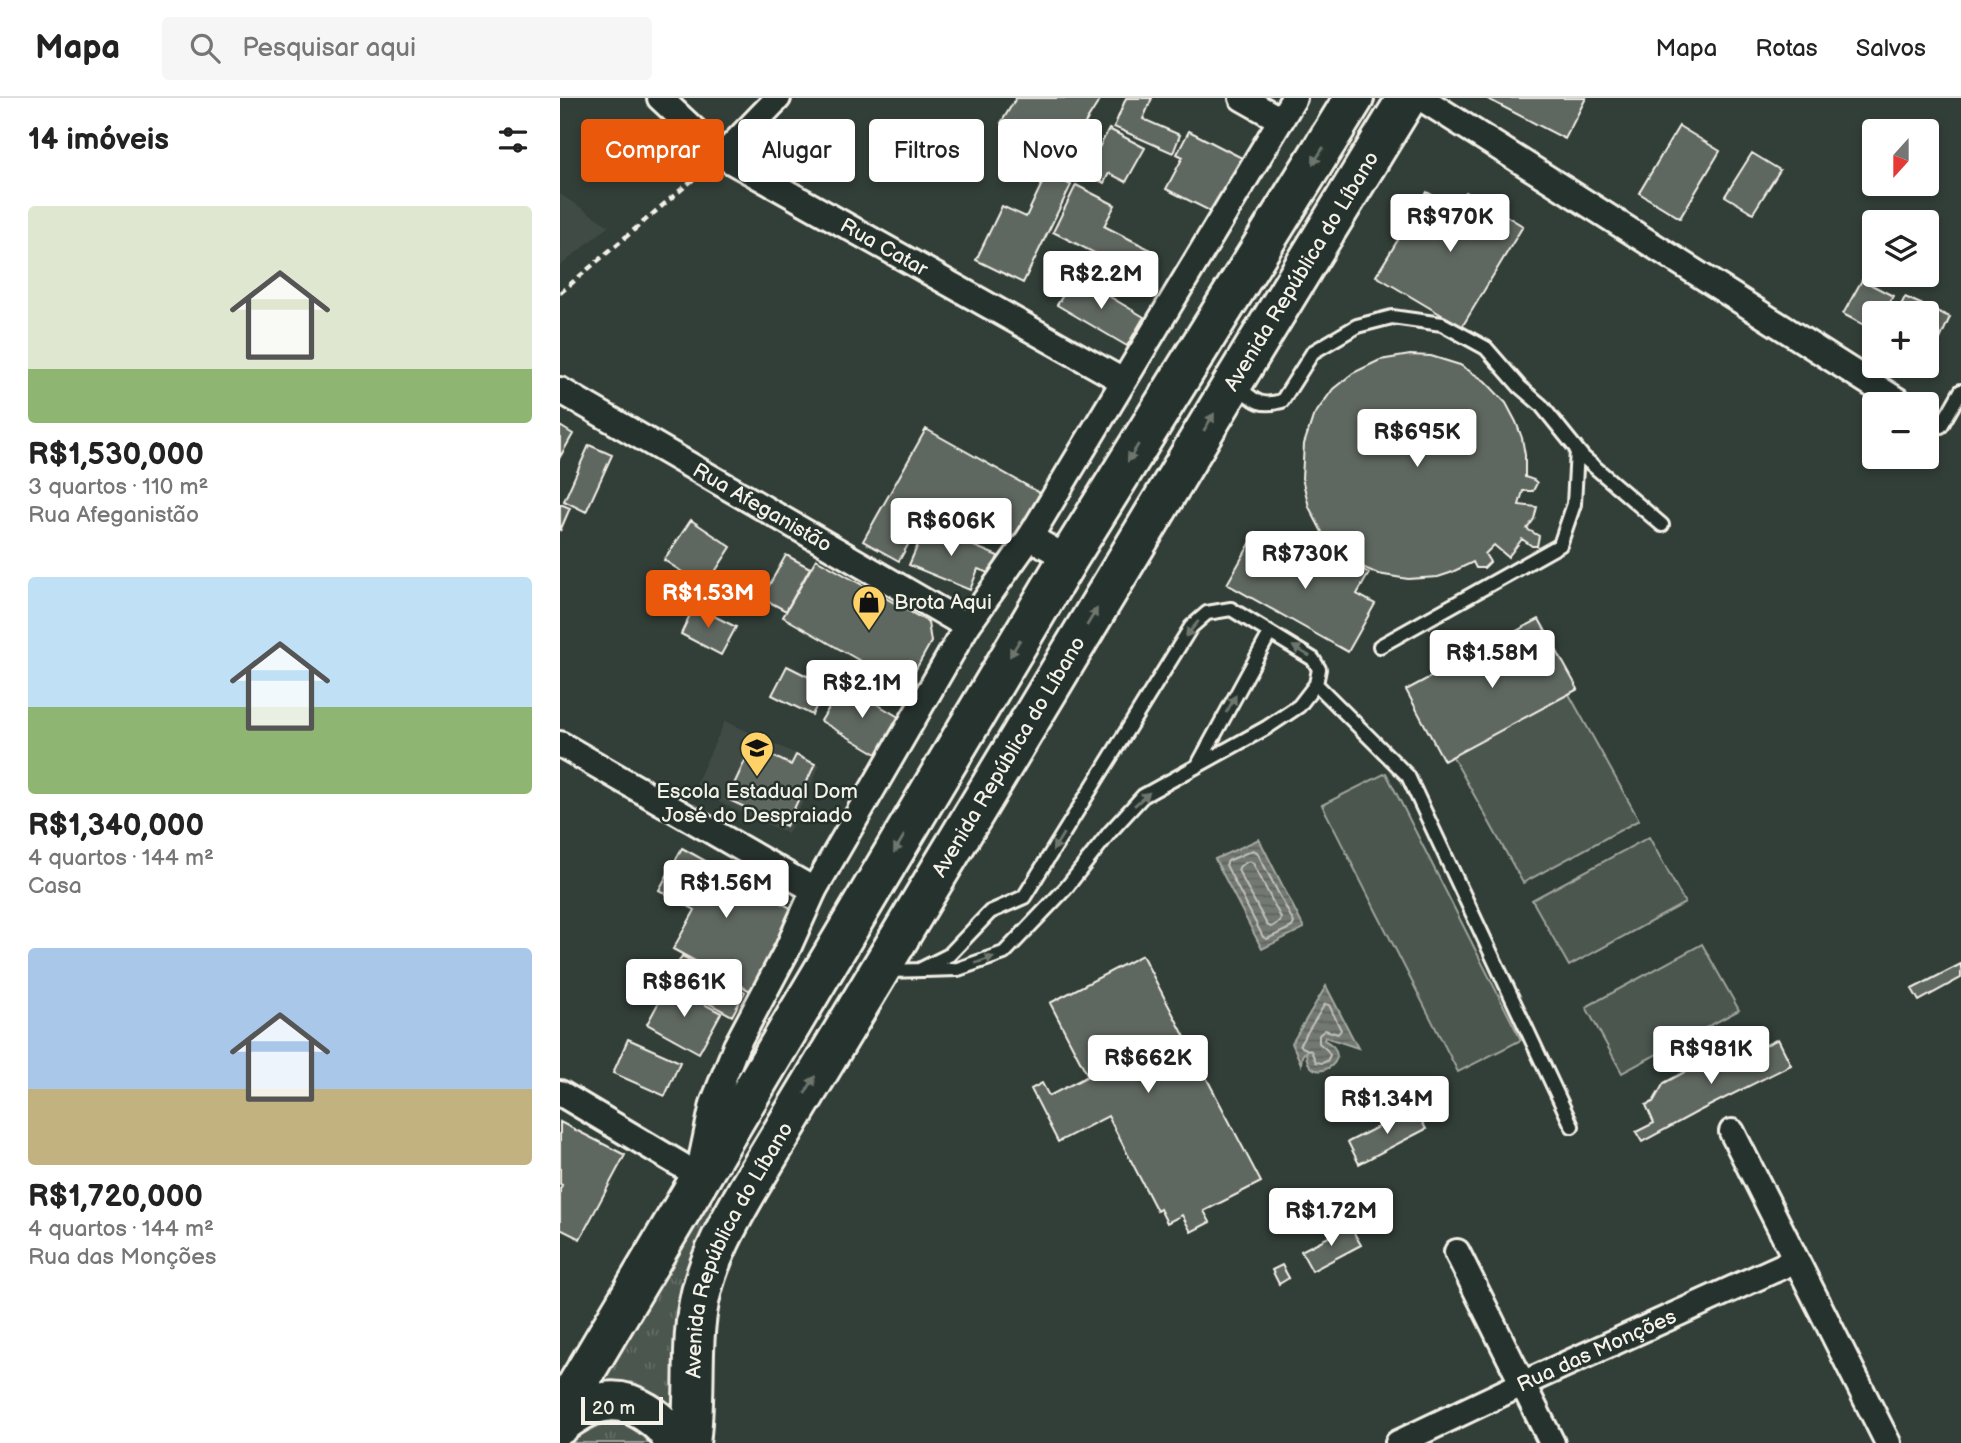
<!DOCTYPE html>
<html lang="pt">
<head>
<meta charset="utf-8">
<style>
  body { margin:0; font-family:"Balsamiq Sans",sans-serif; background:#f6f6f6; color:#222; height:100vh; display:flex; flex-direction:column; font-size:26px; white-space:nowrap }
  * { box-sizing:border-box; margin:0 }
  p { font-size:23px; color:#767676 }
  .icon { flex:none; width:38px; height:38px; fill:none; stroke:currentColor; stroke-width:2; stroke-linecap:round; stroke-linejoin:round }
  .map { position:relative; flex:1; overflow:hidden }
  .panel { display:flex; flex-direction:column; background:#fff; width:560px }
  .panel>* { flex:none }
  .banner { position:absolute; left:21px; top:21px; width:665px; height:63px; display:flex; gap:14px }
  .needle { width:46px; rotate:201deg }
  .controls { position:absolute; left:1302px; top:21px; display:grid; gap:14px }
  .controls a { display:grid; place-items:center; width:77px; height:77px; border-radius:7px; background:#fff; box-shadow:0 4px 10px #0003; font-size:35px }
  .scale { position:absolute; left:21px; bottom:18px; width:82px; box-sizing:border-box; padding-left:7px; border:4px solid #f4f1e8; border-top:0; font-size:19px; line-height:24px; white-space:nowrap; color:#f4f1e8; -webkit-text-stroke:5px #26332d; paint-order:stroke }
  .price { position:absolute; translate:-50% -60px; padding:0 16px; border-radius:7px; background:#fff; color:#222; font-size:23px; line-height:46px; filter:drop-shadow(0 2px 4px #0008) }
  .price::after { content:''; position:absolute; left:50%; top:42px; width:21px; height:16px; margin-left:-10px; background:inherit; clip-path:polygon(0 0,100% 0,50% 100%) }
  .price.on { background:#ea580c; color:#fff }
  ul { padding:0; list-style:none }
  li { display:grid; align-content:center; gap:14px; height:371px; padding:0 28px }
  li span { display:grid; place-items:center; height:217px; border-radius:7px; color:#555 }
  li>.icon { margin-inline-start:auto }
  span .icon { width:126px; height:126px; fill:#fffc; stroke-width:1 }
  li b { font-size:30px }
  h2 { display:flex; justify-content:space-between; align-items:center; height:84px; padding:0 28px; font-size:30px }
  .chip { padding:0 24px; border-radius:7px; background:#fff; box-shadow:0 4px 10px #0003; font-size:24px; line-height:63px }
  .chip.on { background:#ea580c; color:#fff }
  header { display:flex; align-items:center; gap:42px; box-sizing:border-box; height:98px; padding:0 35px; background:#fff; border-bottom:2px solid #e0e0e0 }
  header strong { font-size:33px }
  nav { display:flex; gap:38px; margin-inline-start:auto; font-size:24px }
  .search { width:490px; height:63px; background:#f6f6f6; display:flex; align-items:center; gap:18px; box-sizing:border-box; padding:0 24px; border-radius:7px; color:#767676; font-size:26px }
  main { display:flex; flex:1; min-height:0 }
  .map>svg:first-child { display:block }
  .built { fill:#404b44 }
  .grass { fill:url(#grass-tufts); stroke:#a0a49c; stroke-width:2 }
  .park { fill:#4c564f; stroke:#a0a49c; stroke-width:2 }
  .water { fill:url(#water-rules); stroke:#a6a9a1; stroke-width:2 }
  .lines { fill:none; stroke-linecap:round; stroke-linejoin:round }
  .shore { stroke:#c0c1b9; stroke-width:2 }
  .building { fill:#5f6861; stroke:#f4f1e8; stroke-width:2 }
  .service-casing { stroke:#f4f1e8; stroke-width:18 }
  .minor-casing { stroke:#f4f1e8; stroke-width:30 }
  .primary-casing { stroke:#f4f1e8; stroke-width:44 }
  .path { stroke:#f4f1e8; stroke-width:4.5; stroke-dasharray:7 5; stroke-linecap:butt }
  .service { stroke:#26332d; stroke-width:12 }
  .minor { stroke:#26332d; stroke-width:24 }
  .primary { stroke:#26332d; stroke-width:38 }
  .oneway { fill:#6e766e }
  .labels { text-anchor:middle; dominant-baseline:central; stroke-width:5; stroke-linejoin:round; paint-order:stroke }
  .street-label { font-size:21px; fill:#f4f1e8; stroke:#26332d }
  .poi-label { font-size:21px; fill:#f4f1e8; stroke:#26332d; text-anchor:start }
</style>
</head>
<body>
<header>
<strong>Mapa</strong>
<div class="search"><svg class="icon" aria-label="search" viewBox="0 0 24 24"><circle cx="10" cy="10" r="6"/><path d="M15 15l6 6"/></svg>Pesquisar aqui</div>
<nav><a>Mapa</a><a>Rotas</a><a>Salvos</a></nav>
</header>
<main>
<section class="panel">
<h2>14 imóveis<svg class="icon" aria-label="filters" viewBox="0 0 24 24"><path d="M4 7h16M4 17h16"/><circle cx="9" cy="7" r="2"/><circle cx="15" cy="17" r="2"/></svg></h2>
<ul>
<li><span style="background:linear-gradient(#dfe7d0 75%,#8fb573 0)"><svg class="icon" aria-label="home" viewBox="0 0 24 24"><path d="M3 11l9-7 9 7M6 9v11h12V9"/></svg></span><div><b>R$1,530,000</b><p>3 quartos · 110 m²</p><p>Rua Afeganistão</p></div></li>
<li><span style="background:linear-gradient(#bfe0f5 60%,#8fb573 0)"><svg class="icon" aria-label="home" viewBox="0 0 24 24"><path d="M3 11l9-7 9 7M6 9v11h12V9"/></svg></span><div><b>R$1,340,000</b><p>4 quartos · 144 m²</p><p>Casa</p></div></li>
<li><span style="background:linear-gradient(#a9c7e8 65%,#c2b280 0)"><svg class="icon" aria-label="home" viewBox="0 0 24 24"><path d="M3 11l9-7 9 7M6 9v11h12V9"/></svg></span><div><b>R$1,720,000</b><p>4 quartos · 144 m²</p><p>Rua das Monções</p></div></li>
</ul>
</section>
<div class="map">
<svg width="1401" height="1345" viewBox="0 0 1401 1345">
  <defs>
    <pattern id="grass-tufts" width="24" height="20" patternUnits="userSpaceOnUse" patternTransform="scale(1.75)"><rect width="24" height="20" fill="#4c564f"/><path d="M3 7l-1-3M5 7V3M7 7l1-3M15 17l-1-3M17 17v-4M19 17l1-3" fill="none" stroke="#666f68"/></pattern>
    <pattern id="water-rules" width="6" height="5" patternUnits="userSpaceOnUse" patternTransform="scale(1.75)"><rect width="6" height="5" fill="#727972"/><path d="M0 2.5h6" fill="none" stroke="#60635e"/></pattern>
  </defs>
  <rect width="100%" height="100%" fill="#323e38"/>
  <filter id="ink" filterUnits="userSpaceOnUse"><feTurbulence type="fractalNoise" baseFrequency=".0143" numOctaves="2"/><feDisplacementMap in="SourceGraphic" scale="14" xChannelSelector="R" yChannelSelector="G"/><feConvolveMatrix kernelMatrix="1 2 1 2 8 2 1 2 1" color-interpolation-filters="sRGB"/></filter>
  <g filter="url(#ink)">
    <!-- built -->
    <path class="built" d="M0,96L49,128L0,168Z
      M165,623L260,667L228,736L133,692Z"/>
    <!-- grass -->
    <path class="grass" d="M139,1099L165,1115L121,1336L25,1295Z
      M55,1315L100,1345H0Z"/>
    <!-- park -->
    <path class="park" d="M1005,589L1079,722L963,785L889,652Z
      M826,675L961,942L898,974L762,707Z
      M1089,739L1125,805L1009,868L972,802Z
      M1142,846L1179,912L1062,975L1026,909Z"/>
    <!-- water -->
    <path class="water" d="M699,741L744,830L702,851L655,761Z
      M766,888L798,950L765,939L764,942C801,960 746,994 746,953L742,958L741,966L732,945Z"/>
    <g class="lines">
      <!-- shore -->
      <path class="shore" d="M693,752L697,754L734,825L732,829L707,841L703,839L666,767L668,763Z
        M689,763L693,765L721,820L720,824L711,829L707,827L678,772L680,768Z
        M765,906L769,907L781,932L778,936L765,932L759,937V945L767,952L770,957L767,963L762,965L756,964L751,953L742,949L740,946Z"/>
    </g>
    <!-- building -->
    <path class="building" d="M456,0H541L501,63L441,25Z
      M566,0H592L583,21L620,37L613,55L554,29Z
      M926,0H1026L1005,41Z
      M1119,28L1160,53L1120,120L1079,95Z
      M549,31L585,50L566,84L549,75L544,85L525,75Z
      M629,33L682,60L654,115L606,91L623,59L617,56Z
      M1192,55L1220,72L1193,115L1165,98Z
      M487,75L511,87L463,185L416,162L442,108L466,119Z
      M516,87L555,107L544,128L591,152L578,177L493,134Z
      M867,94L895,110L906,94L963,128L902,229L816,178Z
      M515,178L584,219L567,248L497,207Z
      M1302,182L1333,198L1324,215H1314V232L1283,216Z
      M1345,199L1390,219L1368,268L1367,267V215H1337Z
      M850,257L871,258L900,267L925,283L946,305L956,324L962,340L965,357V379L974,382L977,385L973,393H963L959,407L977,409L974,421L967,431L979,438L977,448H972L962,441L948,459L934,447L925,456L930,464L924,470H916L913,464L890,475L878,479L848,481L818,476L798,467L774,449L763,436L749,409L742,380L744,346L753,319L773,291L793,275L820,262Z
      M0,328L13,336L0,359Z
      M366,331L480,395L450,448L372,404L339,463L303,443Z
      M29,347L52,357L26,414L4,403Z
      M0,406L10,410L0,433Z
      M131,422L171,449L145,489L104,462Z
      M366,428L438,458L431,476L418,471L410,492L349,467Z
      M696,435L771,477L781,459L809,475L797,496L815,506L788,554L667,486Z
      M226,457L250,470L226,513L202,500Z
      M256,461L368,524L371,544L346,589L223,519Z
      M134,508L176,529L161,557L121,536Z
      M979,521L1018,591L884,663L846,592Z
      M227,568L267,588L252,617L212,597Z
      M283,586L342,621L320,658L261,623Z
      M192,648L231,667L236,657L255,666L226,728L167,701Z
      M122,750L236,813L192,894L113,851L135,812L99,792Z
      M582,857L701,1084L644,1113L650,1124L631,1134L622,1117L607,1125L600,1111L597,1113L548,1018L498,1044L471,991L482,985L489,998L528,978L490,905Z
      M122,858L185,894L172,918L108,883Z
      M1401,866V880L1359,903L1352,891Z
      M108,887L161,915L139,955L87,926Z
      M68,941L120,964L105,998L53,975Z
      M1218,941L1231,967L1139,1013L1082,1044L1076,1034L1094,1025L1086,1007L1093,1004L1104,985L1147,962L1169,965Z
      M855,1010L866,1031L799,1066L788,1044Z
      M0,1024L65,1057L20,1141L0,1131V1091L2,1087L0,1086Z
      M790,1128L801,1147L752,1173L741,1153Z
      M722,1167L729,1180L719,1186L712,1172Z"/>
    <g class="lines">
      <!-- service casing -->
      <g class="service-casing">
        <path id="service" d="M676,287C694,301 697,310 722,303L753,254L797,228L832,219L882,226L926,250L960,289L981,307L1023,359L1102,427
          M1367,320L1381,328L1401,293
          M820,548L1000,447L1014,406L1017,352
          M756,586L848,678L1012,1028
          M639,665L710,535
          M327,873L398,871L444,855L506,790L550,734L583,698L706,630L739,608L756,586L759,571L753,561L671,511L647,515L631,529L464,799L430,814L389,857L359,872"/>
      </g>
      <!-- minor casing -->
      <g class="minor-casing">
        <g id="minor">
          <path id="s1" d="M100,0L162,58L563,283"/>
          <path d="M682,0L721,22"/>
          <path d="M861,0L1343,306"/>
          <path d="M162,58L218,0"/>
          <path id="s2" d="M0,292L407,528"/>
          <path d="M470,439L508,461"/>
          <path d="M0,646L254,792"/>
          <path d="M0,995L141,1079L142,1058L153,1006L176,948L228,850L254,792L407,528L470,439L734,0"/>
          <path d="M1172,1034L1328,1345"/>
          <path d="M897,1154L992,1345"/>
          <path id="s3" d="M838,1345L962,1286L1236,1162"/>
        </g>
      </g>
      <!-- primary casing -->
      <g class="primary-casing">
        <g id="primary">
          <path d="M0,1316L508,461L794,0"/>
          <path d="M0,1327C11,1317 30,1306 45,1304C71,1299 104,1322 114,1345"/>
          <path id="s4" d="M130,1345C137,1295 129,1244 141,1195C150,1158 168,1126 187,1093L673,285L847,0"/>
        </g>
      </g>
      <!-- path -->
      <path class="path" d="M0,195L143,73"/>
      <!-- service -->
      <use href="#service" class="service"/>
      <!-- minor -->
      <use href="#minor" class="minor"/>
      <!-- primary -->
      <use href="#primary" class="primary"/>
    </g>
    <!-- one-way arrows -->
    <defs><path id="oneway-solid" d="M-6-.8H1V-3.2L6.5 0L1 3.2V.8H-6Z" transform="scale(1.75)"/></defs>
    <g class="oneway">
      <use href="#oneway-solid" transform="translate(758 58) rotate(122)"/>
      <use href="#oneway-solid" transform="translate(649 324) rotate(-59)"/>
      <use href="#oneway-solid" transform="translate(573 355) rotate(122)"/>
      <use href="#oneway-solid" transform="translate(532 519) rotate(-59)"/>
      <use href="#oneway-solid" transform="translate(632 531) rotate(129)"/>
      <use href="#oneway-solid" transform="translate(455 550) rotate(121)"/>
      <use href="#oneway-solid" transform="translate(741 553) rotate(-149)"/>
      <use href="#oneway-solid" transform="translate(671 606) rotate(-61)"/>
      <use href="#oneway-solid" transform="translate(582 701) rotate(-41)"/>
      <use href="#oneway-solid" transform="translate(498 744) rotate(122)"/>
      <use href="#oneway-solid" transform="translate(339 746) rotate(121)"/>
      <use href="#oneway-solid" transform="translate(425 862) rotate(-19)"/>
      <use href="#oneway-solid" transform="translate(250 987) rotate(-59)"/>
    </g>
  </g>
  <!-- icons -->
  <defs>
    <g id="shop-pin" transform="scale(1.75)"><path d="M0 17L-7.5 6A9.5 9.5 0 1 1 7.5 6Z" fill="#ffd166" stroke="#26332d"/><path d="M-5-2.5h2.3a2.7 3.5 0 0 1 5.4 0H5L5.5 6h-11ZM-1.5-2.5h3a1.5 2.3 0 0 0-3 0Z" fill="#111"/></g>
    <g id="school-pin" transform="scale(1.75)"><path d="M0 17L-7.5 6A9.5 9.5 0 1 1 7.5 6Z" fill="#ffd166" stroke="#26332d"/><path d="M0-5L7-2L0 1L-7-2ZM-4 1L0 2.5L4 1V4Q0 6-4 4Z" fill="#111"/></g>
  </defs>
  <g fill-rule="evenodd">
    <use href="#shop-pin" x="309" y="504"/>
    <use href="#school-pin" x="197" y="650"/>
  </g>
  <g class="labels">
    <!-- street labels -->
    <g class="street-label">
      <text stroke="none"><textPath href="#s1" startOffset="271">Rua Catar</textPath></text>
      <text stroke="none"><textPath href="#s4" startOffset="1337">Avenida República do Líbano</textPath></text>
      <text stroke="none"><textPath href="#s2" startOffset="234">Rua Afeganistão</textPath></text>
      <text stroke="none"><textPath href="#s4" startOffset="770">Avenida República do Líbano</textPath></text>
      <text stroke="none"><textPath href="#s4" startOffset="203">Avenida República do Líbano</textPath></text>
      <text stroke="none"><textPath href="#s3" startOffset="219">Rua das Monções</textPath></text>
    </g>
    <!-- poi labels -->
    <g class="poi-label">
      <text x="334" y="504">Brota Aqui</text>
      <text x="197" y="693" text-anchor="middle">Escola Estadual Dom<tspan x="197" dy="24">José do Despraiado</tspan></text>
    </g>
  </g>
</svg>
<div class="controls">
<a><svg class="needle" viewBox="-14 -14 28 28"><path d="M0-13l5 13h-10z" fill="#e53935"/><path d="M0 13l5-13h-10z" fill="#767676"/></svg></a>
<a><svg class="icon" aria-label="layers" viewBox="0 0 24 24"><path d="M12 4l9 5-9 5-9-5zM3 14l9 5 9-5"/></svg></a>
<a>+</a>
<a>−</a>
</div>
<div class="scale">20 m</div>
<b class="price" style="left:890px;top:156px">R$970K</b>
<b class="price" style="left:541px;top:213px">R$2.2M</b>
<b class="price" style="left:857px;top:371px">R$695K</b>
<b class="price" style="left:391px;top:460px">R$606K</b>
<b class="price" style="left:745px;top:493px">R$730K</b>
<b class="price on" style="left:148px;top:532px">R$1.53M</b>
<b class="price" style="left:932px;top:592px">R$1.58M</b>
<b class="price" style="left:302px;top:622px">R$2.1M</b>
<b class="price" style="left:166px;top:822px">R$1.56M</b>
<b class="price" style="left:124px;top:921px">R$861K</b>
<b class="price" style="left:1151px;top:988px">R$981K</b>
<b class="price" style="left:588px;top:997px">R$662K</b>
<b class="price" style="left:827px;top:1038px">R$1.34M</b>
<b class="price" style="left:771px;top:1150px">R$1.72M</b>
<div class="banner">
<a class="chip on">Comprar</a>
<a class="chip">Alugar</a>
<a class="chip">Filtros</a>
<a class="chip">Novo</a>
</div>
</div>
</main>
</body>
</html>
